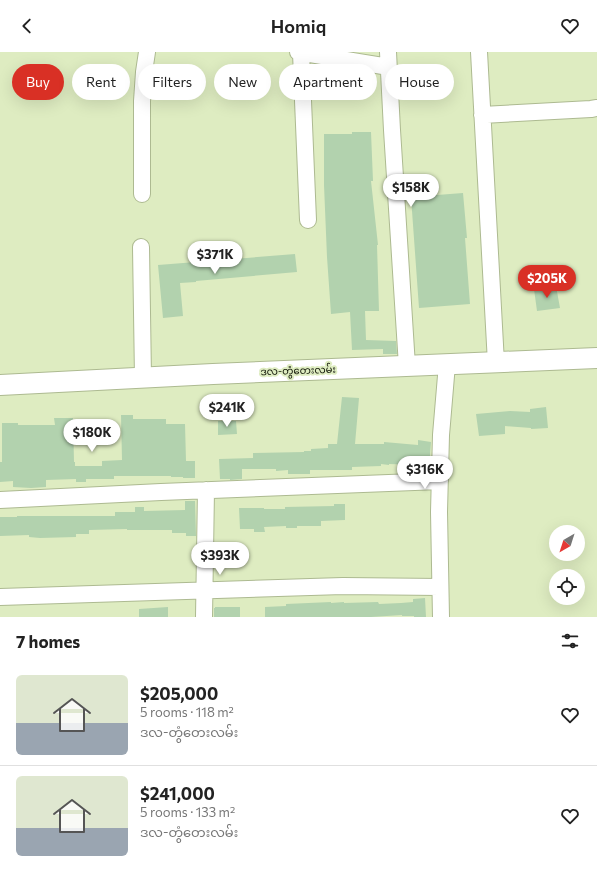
<!DOCTYPE html>
<html lang="en">
<head>
<meta charset="utf-8">
<style>
  body { margin:0; font-family:Commissioner,"Noto Sans Myanmar",sans-serif; background:#f2f2f2; color:#222; height:100vh; display:flex; flex-direction:column; font-size:15px; white-space:nowrap }
  * { box-sizing:border-box; margin:0 }
  p { font-size:13px; color:#767676 }
  .icon { flex:none; width:22px; height:22px; fill:none; stroke:currentColor; stroke-width:2; stroke-linecap:round; stroke-linejoin:round }
  .map { position:relative; height:565px; overflow:hidden }
  .panel { display:flex; flex-direction:column; background:#fff; flex:1 }
  .panel>* { flex:none }
  .banner { position:absolute; left:12px; top:12px; width:573px; height:36px; display:flex; gap:8px }
  .needle { width:26px; rotate:219deg }
  .fabs { position:absolute; left:549px; top:473px; display:grid; gap:8px }
  .fabs a { display:grid; place-items:center; width:36px; height:36px; border-radius:50%; background:#fff; box-shadow:0 4px 16px #0002; font-size:20px }
  .price { position:absolute; translate:-50% -34px; padding:0 9px; border-radius:14px; background:#fff; color:#222; font-size:13px; line-height:26px; filter:drop-shadow(0 1px 2px #0008) }
  .price::after { content:''; position:absolute; left:50%; top:24px; width:12px; height:9px; margin-left:-6px; background:inherit; clip-path:polygon(0 0,100% 0,50% 100%) }
  .price.selected { background:#d93025; color:#fff }
  ul { padding:0; list-style:none }
  li { display:flex; align-items:center; gap:12px; height:100px; padding:0 16px }
  li+li { border-top:1px solid #e0e0e0 }
  li span { display:grid; place-items:center; flex:none; width:112px; height:80px; border-radius:6px; color:#555 }
  li>.icon { margin-inline-start:auto }
  span .icon { width:48px; height:48px; fill:#fffc; stroke-width:1 }
  li b { font-size:17px }
  h2 { display:flex; justify-content:space-between; align-items:center; height:48px; padding:0 16px; font-size:17px }
  .chip { padding:0 14px; border-radius:18px; background:#fff; box-shadow:0 4px 16px #0002; font-size:14px; line-height:36px }
  .chip.selected { background:#d93025; color:#fff }
  header { display:flex; justify-content:space-between; align-items:center; height:52px; padding:0 16px; background:#fff; font-size:18px; font-weight:600 }
  .map>svg:first-child { display:block }
  .building { fill:#b2d2ae }
  .lines { fill:none; stroke-linecap:round; stroke-linejoin:round }
  .minor-casing { stroke:#adba91; stroke-width:18 }
  .major-casing { stroke:#adba91; stroke-width:22 }
  .minor { stroke:#fff; stroke-width:16 }
  .major { stroke:#fff; stroke-width:20 }
  .labels { text-anchor:middle; dominant-baseline:central; stroke-width:4; stroke-linejoin:round; paint-order:stroke }
  .street-label { font-size:10px; fill:#0c1103; stroke:#deecc1 }
</style>
</head>
<body>
<header><svg class="icon" aria-label="back" viewBox="0 0 24 24"><path d="M15 5l-7 7 7 7"/></svg>Homiq<svg class="icon" aria-label="heart" viewBox="0 0 24 24"><path d="M12 20l-8-8c-3-5 5-10 8-4 3-6 11-1 8 4z"/></svg></header>
<div class="map">
<svg width="597" height="565" viewBox="0 0 597 565">
  <rect width="100%" height="100%" fill="#deecc1"/>
  <!-- building -->
  <path class="building" d="M352,80H371L373,129H371L378,193H377L379,259H365L366,288L396,289L397,302H383V297L352,298L350,260L331,262L327,205L324,133V82H352Z
    M463,141L467,186H465L470,252L419,256L411,145Z
    M295,202L297,220L196,229V230L180,231L183,264L163,266L158,213Z
    M556,234L560,256L537,259L534,237Z
    M342,345L359,346L355,392H384V390L418,393V388L431,390L429,416L416,415V413L389,412V413L381,412V414L352,415V418H310V422H288V418L276,419V417H242V427L230,428V427H220L219,407L253,406V401L304,400V399H311V397L328,396V392H337Z
    M546,355L548,376L531,377V376L505,374V382L479,384L476,362L510,359L530,360V357Z
    M121,363H133V367H166V372H185L186,409H195V426H183V425H171V424H114V427H86V430H76V427L46,428V435L31,436L13,435V429L0,430V410H2V371H18V373H55L54,366H73L74,410H75V414H102V409L122,408Z
    M218,369H236L237,382L218,383Z
    M185,449H195L196,484H186V481H172V478H127V477L89,478V482H76V485L40,486L29,485V483L0,484V465H17V464H115V460H135V455H144V459L185,458Z
    M334,452H345V468L321,469V474H297V476H286V474L264,475L265,480H254V477H240L239,456H264V457H285V455L334,454Z
    M425,546L426,565H414V564H402V563L371,565H265V555L286,554V552L331,550V551L344,550V551L378,550L379,552L401,551L413,550V547Z
    M168,555V565H139V557Z
    M215,555H240V565H214V556H215Z"/>
  <g class="lines">
    <!-- minor casing -->
    <g class="minor-casing">
      <path id="minor" d="M298,0L389,15
        M388,0L392,78L407,314
        M479,0L496,311
        M301,1L308,168
        M482,63L591,57L597,56
        M142,142V49L144,20L147,0
        M141,195L143,326
        M0,448L161,440L440,429
        M0,545L343,534L440,535
        M204,565L206,438
        M441,565L439,460L441,383L447,312"/>
    </g>
    <!-- major casing -->
    <g class="major-casing">
      <path id="major" d="M0,333L213,322L597,306"/>
    </g>
    <!-- minor -->
    <use href="#minor" class="minor"/>
    <!-- major -->
    <use href="#major" class="major"/>
  </g>
  <g class="labels">
    <!-- street labels -->
    <g class="street-label">
      <text transform="translate(298 318) rotate(-2)">ဒလ-တွံတေးလမ်း</text>
    </g>
  </g>
</svg>
<div class="fabs">
<a><svg class="needle" viewBox="-14 -14 28 28"><path d="M0-13l5 13h-10z" fill="#e53935"/><path d="M0 13l5-13h-10z" fill="#767676"/></svg></a>
<a><svg class="icon" aria-label="locate" viewBox="0 0 24 24"><circle cx="12" cy="12" r="6"/><path d="M12 2v4M12 18v4M2 12h4M18 12h4"/></svg></a>
</div>
<b class="price" style="left:411px;top:156px">$158K</b>
<b class="price" style="left:215px;top:223px">$371K</b>
<b class="price selected" style="left:547px;top:247px">$205K</b>
<b class="price" style="left:227px;top:376px">$241K</b>
<b class="price" style="left:92px;top:401px">$180K</b>
<b class="price" style="left:425px;top:438px">$316K</b>
<b class="price" style="left:220px;top:524px">$393K</b>
<div class="banner">
<a class="chip selected">Buy</a>
<a class="chip">Rent</a>
<a class="chip">Filters</a>
<a class="chip">New</a>
<a class="chip">Apartment</a>
<a class="chip">House</a>
</div>
</div>
<section class="panel">
<h2>7 homes<svg class="icon" aria-label="filters" viewBox="0 0 24 24"><path d="M4 7h16M4 17h16"/><circle cx="9" cy="7" r="2"/><circle cx="15" cy="17" r="2"/></svg></h2>
<ul>
<li><span style="background:linear-gradient(#dfe7d0 60%,#9aa5b1 0)"><svg class="icon" aria-label="home" viewBox="0 0 24 24"><path d="M3 11l9-7 9 7M6 9v11h12V9"/></svg></span><div><b>$205,000</b><p>5 rooms · 118 m²</p><p>ဒလ-တွံတေးလမ်း</p></div><svg class="icon" aria-label="heart" viewBox="0 0 24 24"><path d="M12 20l-8-8c-3-5 5-10 8-4 3-6 11-1 8 4z"/></svg></li>
<li><span style="background:linear-gradient(#dfe7d0 65%,#9aa5b1 0)"><svg class="icon" aria-label="home" viewBox="0 0 24 24"><path d="M3 11l9-7 9 7M6 9v11h12V9"/></svg></span><div><b>$241,000</b><p>5 rooms · 133 m²</p><p>ဒလ-တွံတေးလမ်း</p></div><svg class="icon" aria-label="heart" viewBox="0 0 24 24"><path d="M12 20l-8-8c-3-5 5-10 8-4 3-6 11-1 8 4z"/></svg></li>
</ul>
</section>
</body>
</html>
